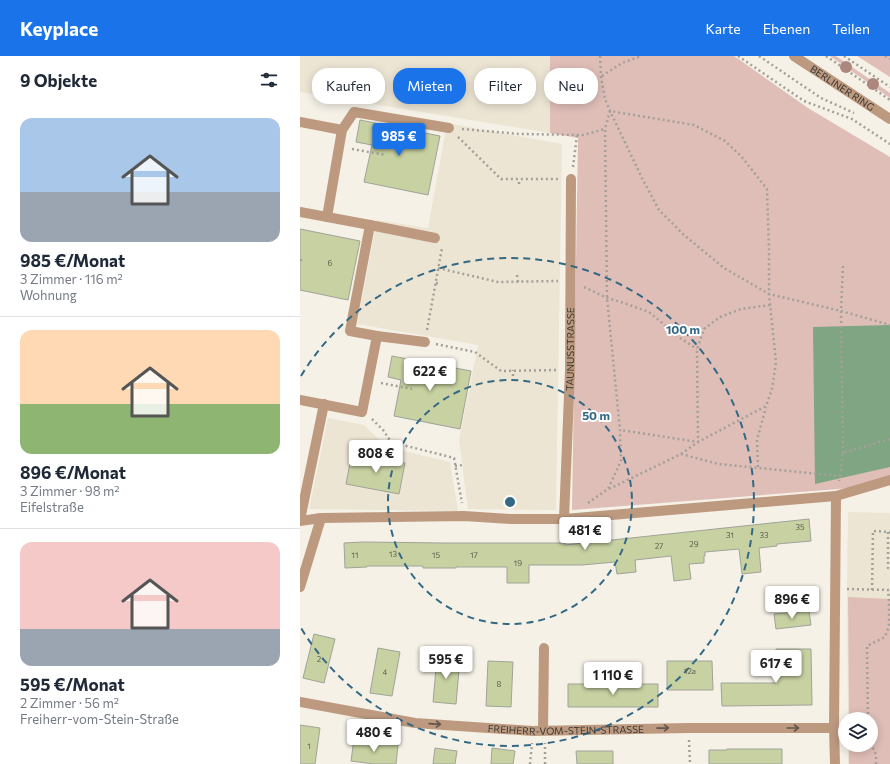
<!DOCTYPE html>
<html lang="de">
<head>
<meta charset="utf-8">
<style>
  body { margin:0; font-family:Commissioner,sans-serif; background:#f6f6f7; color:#1f2937; height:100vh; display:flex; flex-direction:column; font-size:15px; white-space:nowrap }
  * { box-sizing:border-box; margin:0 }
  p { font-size:13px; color:#747a83 }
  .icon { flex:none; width:22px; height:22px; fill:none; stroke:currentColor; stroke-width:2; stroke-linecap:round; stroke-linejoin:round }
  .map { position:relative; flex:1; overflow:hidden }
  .drawer { display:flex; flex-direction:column; background:#fff; width:300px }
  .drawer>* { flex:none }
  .banner { position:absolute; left:12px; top:12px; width:380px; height:36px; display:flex; gap:8px }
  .fabs { position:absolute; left:538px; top:656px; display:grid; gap:8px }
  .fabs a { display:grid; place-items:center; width:40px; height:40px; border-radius:50%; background:#fff; box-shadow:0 2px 10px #0003; font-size:20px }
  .price { position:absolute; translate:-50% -34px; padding:0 9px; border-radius:4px; background:#fff; color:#222; font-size:13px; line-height:26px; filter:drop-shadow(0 1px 2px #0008) }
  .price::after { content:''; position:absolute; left:50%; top:24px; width:12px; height:9px; margin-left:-6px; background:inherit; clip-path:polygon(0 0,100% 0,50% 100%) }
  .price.active { background:#1a73e8; color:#fff }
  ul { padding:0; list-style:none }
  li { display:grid; align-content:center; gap:8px; height:212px; padding:0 20px }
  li+li { border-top:1px solid #e0e1e3 }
  li span { display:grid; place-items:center; height:124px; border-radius:12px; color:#555 }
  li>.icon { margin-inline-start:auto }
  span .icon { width:72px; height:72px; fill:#fffc; stroke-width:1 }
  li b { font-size:17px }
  h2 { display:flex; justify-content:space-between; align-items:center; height:48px; padding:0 20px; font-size:17px }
  .tag { padding:0 14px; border-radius:16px; background:#fff; box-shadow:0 2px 10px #0003; font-size:14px; line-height:36px }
  .tag.active { background:#1a73e8; color:#fff }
  header { display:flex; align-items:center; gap:24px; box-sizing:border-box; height:56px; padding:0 20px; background:#1a73e8; color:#fff }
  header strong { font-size:19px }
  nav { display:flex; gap:22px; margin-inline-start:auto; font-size:14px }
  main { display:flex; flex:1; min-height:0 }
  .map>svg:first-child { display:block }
  .built { fill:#ece5d4 }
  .green { fill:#e0beb8 }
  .water { fill:#80a582 }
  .building { fill:#c7d1a1; stroke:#a1a399 }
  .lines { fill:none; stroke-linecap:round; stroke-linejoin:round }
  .path { stroke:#a3a099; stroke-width:2.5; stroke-dasharray:2 3; stroke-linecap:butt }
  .minor { stroke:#bd9a7f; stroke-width:10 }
  .tree { fill:#ac877d }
  .oneway { stroke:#63574c }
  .ring { fill:none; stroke:#346985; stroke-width:2; stroke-dasharray:7 5 }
  .labels { text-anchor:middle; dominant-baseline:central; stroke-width:4; stroke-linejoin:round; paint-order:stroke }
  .number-label { font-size:8px; fill:#5f6051 }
  .street-label { font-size:10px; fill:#3c3a36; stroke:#fff }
  .centre { fill:#346985; stroke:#fff; stroke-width:2 }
  .ring-label { font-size:12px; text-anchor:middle; font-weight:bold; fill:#346985; stroke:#fff; stroke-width:4; stroke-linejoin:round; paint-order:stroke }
</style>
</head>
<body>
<header>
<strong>Keyplace</strong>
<nav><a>Karte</a><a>Ebenen</a><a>Teilen</a></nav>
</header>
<main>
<section class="drawer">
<h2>9 Objekte<svg class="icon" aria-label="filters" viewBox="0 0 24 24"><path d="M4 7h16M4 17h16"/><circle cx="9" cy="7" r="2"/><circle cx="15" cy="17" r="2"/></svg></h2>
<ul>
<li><span style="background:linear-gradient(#a9c7e8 60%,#9aa5b1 0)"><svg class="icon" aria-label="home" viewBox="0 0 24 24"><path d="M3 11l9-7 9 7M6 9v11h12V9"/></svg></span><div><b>985 €/Monat</b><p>3 Zimmer · 116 m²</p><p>Wohnung</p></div></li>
<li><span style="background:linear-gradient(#ffd9b3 60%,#8fb573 0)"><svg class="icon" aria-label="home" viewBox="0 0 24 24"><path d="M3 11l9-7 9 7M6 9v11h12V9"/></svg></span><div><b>896 €/Monat</b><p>3 Zimmer · 98 m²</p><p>Eifelstraße</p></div></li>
<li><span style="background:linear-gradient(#f6c9c9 70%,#9aa5b1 0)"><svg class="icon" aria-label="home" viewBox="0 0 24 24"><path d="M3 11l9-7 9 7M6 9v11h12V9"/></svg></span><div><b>595 €/Monat</b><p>2 Zimmer · 56 m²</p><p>Freiherr-vom-Stein-Straße</p></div></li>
</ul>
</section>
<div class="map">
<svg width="590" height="708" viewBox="0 0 590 708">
  <rect width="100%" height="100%" fill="#f5f1e7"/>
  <!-- built -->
  <path class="built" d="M0,0H250V77L0,36Z
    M147,67L262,88L256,454L168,453L159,384L178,289L57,268L77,164L128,172Z
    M28,362L64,369L87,391L150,406L158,455L9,453Z
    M548,456L590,457V708H548V689H571V663H548L547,525Z"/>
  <!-- green -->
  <path class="green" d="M250,0H434L508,52L590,101V424L564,431L272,454L278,82L250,77Z
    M530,0H536L590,37V42Z
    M557,0H590V21Z
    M548,541L590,543V708H549V689H571V663H549Z"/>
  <!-- water -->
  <path class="water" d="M590,269V411L515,428L513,271Z"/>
  <!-- building -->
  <path class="building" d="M60,64L140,80L128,139L64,126L72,89L56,86Z
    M0,173L60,185L48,244L0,234Z
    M92,300L171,315L160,373L94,360L101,324L88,321Z
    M52,397L105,407L99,438L46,428Z
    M509,463L511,485L477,488V490L459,492L461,516L442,518L439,493L405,496V500H404V507L389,508L391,523L374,525L371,500L335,504L336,516L317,518L315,506L282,509H229V527H207V511H156V512H123V510H67V511L45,512L44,487L63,486L145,487H265V489Z
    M509,555L511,569L476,573L474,558Z
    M14,578L35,583L24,627L3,622Z
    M78,592L100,596L92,640L70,637Z
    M476,593H511L512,649L422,650L421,627H476Z
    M137,601L160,603L156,648L133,646Z
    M188,605L213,606L211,651L186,650Z
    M367,605H412L413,634H367Z
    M268,628H358V651H268Z
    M0,669L20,672L15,708H0Z
    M54,683L98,689L96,708H74L51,705Z
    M135,692L157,695L155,708H133Z
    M192,692L215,695L213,708H191Z
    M427,693H482V708H409V694H427Z
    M276,695H313V708H277Z"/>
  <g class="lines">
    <!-- path -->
    <path class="path" d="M300,0L301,21L305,43L310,55L342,122L359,154L384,179L424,212L469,238L541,255L590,269
      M438,0L504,45L552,63L590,88
      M459,0L521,42L554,57
      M526,0L590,44
      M544,0L590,31
      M585,0L590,3
      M302,20L322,7L341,0
      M162,73L220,78L283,79L305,73
      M158,81L201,123H260
      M52,93L86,99
      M273,111L277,79
      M219,128V123
      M0,204L5,205
      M138,212L198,226L258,225
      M217,219L218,226
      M136,227L140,228
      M284,231L307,242L321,246L349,256L380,282L397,293
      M127,274L142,192
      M136,288L175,296L201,315L258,314
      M213,320V314
      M81,327L112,333
      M72,363L84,375L91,386L154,402L162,447
      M543,397L541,255L543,209
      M381,398L418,408L540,420L539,425
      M155,410L163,409
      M458,411L457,384L466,351
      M540,420L543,397L590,383
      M309,433L381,398L398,386L397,293L404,273L420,261L441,253L470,249
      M288,447L308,433L321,405L320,374L307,242L305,73L310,55L394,69L425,85L441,100L467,133L469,194V238L476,306L472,333L466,350L398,386L320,374
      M588,476V512L590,513
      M547,533L590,534
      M572,534L573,475L590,476
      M568,663L567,590L585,581L589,570V545L588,534
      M389,684L390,708
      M571,687L576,699V708
      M230,708L232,687
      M245,708V687"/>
    <!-- minor -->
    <g class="minor">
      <path id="s1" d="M494,0L590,63"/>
      <path d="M0,66L42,74L54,56L149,72"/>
      <path d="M0,156L70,169L50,275L77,280L62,356L0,344"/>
      <path d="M27,161L42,74"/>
      <path d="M70,169L135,182"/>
      <path d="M77,280L125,286"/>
      <path id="s2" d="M264,463L270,314L271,123"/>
      <path d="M0,464L24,348"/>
      <path d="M0,465L21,462L164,460L211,463H264L536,440L590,424"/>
      <path d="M0,531L21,462"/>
      <path id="s3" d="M0,646L115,667L233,675L388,672H534"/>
      <path d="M243,674L244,592"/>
      <path d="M535,708L534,672L536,440"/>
    </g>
  </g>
  <!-- trees -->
  <g class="tree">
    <circle cx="546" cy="11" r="6"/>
    <circle cx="573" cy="28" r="6"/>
  </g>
  <!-- one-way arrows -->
  <defs><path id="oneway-shaft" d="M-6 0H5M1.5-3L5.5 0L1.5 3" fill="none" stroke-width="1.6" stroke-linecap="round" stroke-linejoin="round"/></defs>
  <g class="oneway">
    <use href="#oneway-shaft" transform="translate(135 668) rotate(4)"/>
    <use href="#oneway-shaft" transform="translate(363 672) rotate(-1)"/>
    <use href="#oneway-shaft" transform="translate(493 672)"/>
  </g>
  <!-- distance rings -->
  <g class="ring">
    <circle cx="210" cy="446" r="122"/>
    <path d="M1 320A244 244 0 1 1 1 572"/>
  </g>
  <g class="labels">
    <!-- number labels -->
    <g class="number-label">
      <text x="30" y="207">6</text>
      <text x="500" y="471">35</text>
      <text x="430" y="479">31</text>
      <text x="464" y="479">33</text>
      <text x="394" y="488">29</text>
      <text x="359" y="490">27</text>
      <text x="93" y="498">13</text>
      <text x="55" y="499">11</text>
      <text x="136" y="499">15</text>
      <text x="174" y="499">17</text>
      <text x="218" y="507">19</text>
      <text x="19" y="603">2</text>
      <text x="390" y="615">12a</text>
      <text x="85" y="616">4</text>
      <text x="199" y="628">8</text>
      <text x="9" y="690">1</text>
    </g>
    <!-- street labels -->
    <g class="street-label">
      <text stroke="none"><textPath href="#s1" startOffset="58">BERLINER RING</textPath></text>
      <text stroke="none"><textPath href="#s2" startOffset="170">TAUNUSSTRASSE</textPath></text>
      <text stroke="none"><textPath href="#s3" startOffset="268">FREIHERR-VOM-STEIN-STRASSE</textPath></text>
    </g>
  </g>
  <circle cx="210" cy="446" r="6" class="centre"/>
  <g class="ring-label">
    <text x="383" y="278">100 m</text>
    <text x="296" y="364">50 m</text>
  </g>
</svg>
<div class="fabs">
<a><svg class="icon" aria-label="layers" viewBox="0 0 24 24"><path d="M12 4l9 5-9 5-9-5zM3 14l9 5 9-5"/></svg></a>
</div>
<b class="price active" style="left:99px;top:101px">985 €</b>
<b class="price" style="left:130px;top:336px">622 €</b>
<b class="price" style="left:76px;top:418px">808 €</b>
<b class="price" style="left:285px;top:495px">481 €</b>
<b class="price" style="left:492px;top:564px">896 €</b>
<b class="price" style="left:146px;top:624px">595 €</b>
<b class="price" style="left:476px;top:628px">617 €</b>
<b class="price" style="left:313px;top:640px">1 110 €</b>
<b class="price" style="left:74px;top:697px">480 €</b>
<div class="banner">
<a class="tag">Kaufen</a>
<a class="tag active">Mieten</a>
<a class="tag">Filter</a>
<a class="tag">Neu</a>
</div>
</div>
</main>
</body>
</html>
